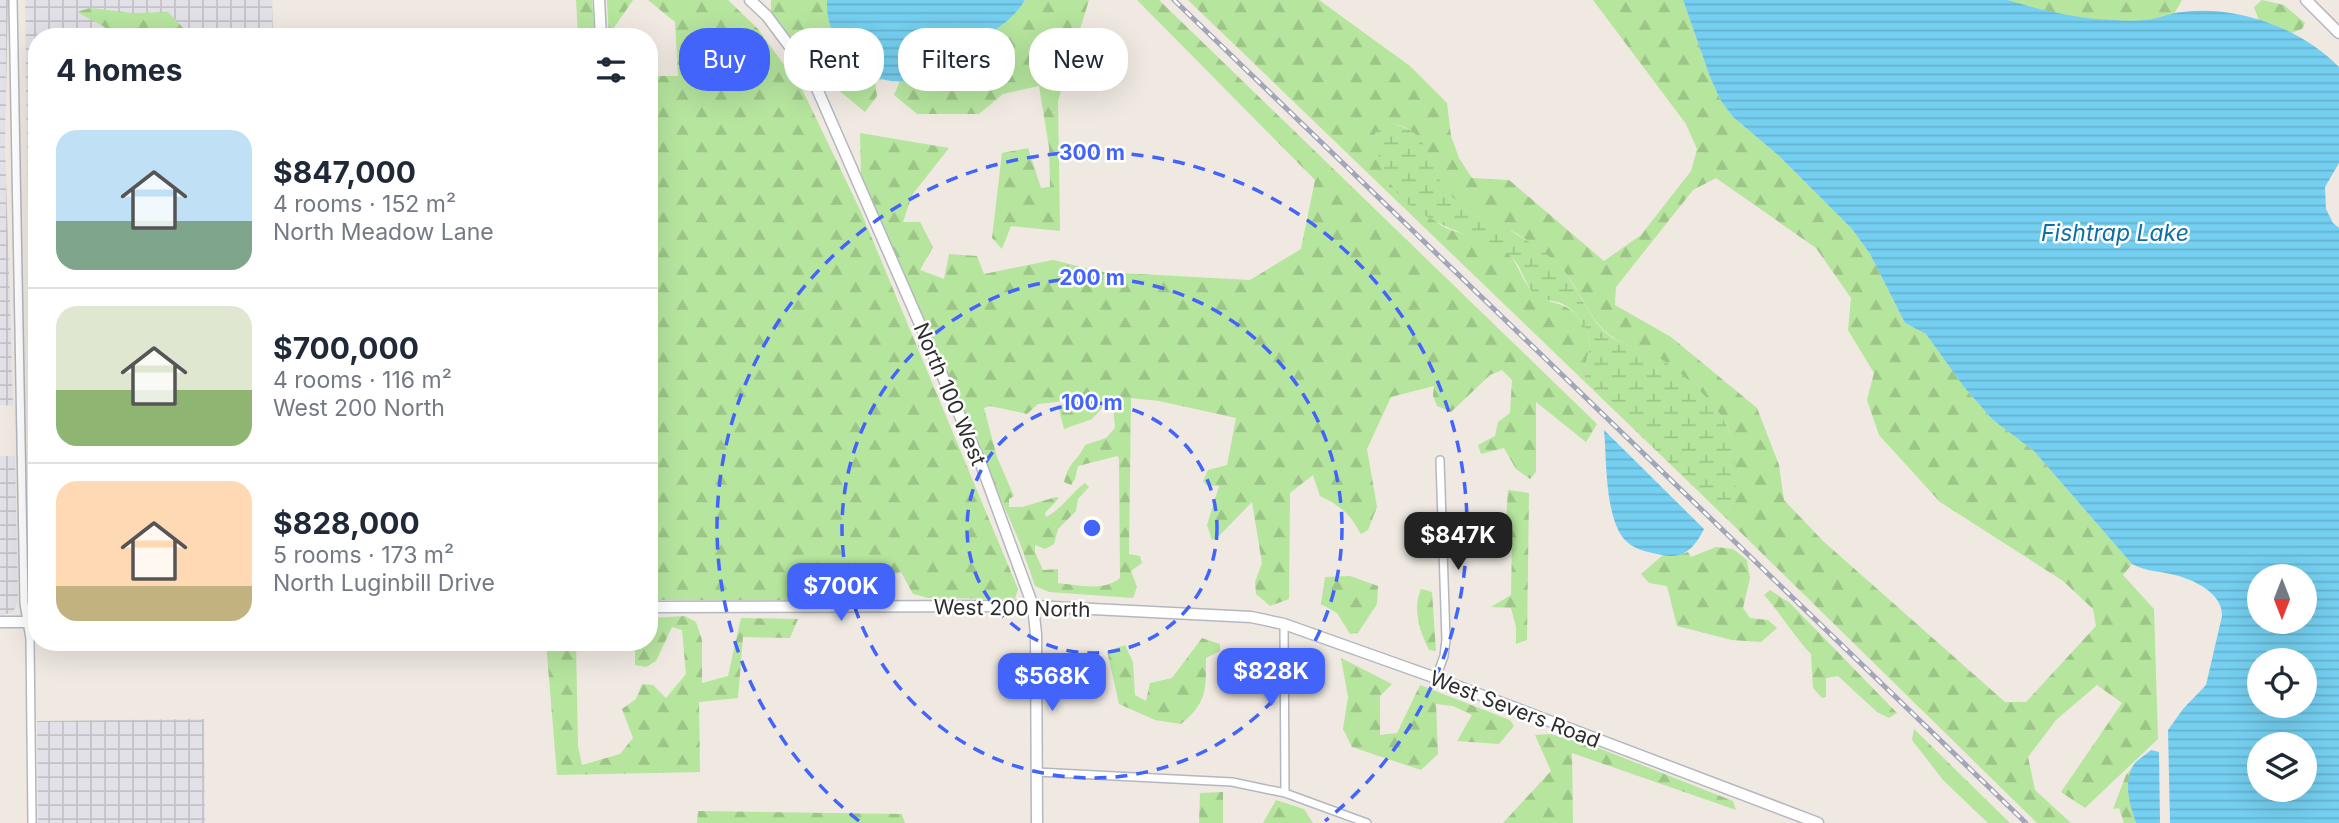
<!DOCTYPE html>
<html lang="en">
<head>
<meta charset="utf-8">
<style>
  body { margin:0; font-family:Inter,sans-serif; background:#f6f6f7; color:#1f2937; height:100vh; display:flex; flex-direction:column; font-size:26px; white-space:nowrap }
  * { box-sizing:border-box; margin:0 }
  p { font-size:23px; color:#747a83 }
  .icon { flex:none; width:38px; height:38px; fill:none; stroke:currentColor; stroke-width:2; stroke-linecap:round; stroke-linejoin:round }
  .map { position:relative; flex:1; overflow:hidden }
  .sheet { position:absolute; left:28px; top:28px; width:630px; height:623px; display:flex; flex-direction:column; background:#fff; border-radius:28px; box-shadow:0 7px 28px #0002 }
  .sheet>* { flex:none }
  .hud { position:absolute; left:679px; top:28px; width:665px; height:63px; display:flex; gap:14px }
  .needle { width:46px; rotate:180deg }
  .buttons { position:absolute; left:2247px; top:564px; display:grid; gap:14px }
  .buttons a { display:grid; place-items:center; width:70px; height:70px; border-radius:50%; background:#fff; box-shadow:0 7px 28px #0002; font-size:35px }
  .price { position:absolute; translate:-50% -60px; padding:0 16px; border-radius:14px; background:#4264fb; color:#fff; font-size:23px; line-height:46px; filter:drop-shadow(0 2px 4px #0008) }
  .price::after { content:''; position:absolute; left:50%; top:42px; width:21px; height:16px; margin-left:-10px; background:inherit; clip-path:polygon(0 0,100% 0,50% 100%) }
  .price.selected { background:#222; color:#fff }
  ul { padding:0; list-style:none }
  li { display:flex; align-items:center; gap:21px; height:175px; padding:0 28px }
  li+li { border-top:2px solid #e0e1e3 }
  li span { display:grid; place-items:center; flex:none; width:196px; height:140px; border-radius:21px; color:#555 }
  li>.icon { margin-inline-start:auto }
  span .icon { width:84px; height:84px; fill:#fffc; stroke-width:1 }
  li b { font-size:30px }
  h2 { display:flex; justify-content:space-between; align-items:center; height:84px; padding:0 28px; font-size:30px }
  .tag { padding:0 24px; border-radius:28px; background:#fff; box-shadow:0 7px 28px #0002; font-size:24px; line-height:63px }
  .tag.selected { background:#4264fb; color:#fff }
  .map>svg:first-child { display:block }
  .industrial { fill:url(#industrial-grid) }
  .forest { fill:url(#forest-firs); fill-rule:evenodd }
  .wetland { fill:url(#wetland-marsh) }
  .water { fill:url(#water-rules); fill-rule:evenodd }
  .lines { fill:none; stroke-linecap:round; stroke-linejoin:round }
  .street-casing { stroke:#b4b7c1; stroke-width:10 }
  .secondary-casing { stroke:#b4b7c1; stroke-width:13 }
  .street { stroke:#fff; stroke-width:7 }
  .secondary { stroke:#fff; stroke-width:10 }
  .rail-casing { stroke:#a3a6b8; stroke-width:5 }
  .rail { stroke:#fff; stroke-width:2.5; stroke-dasharray:8; stroke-linecap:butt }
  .ring { fill:none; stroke:#4264fb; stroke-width:3.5; stroke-dasharray:12 9 }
  .labels { text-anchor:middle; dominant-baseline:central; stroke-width:5; stroke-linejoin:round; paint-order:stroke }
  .street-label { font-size:21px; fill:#2e2e2e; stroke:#fff }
  .water-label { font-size:23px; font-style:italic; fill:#0d6fa3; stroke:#fff }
  .centre { fill:#4264fb; stroke:#fff; stroke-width:3.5 }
  .ring-label { font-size:21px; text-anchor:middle; font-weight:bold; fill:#4264fb; stroke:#fff; stroke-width:5; stroke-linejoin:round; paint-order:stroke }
</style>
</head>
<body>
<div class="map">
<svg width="2339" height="823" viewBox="0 0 2339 823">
  <defs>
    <pattern id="industrial-grid" width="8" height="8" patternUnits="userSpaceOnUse" patternTransform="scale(1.75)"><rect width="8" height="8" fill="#e3e1e8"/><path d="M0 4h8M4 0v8" fill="none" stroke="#c3c1c7"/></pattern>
    <pattern id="forest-firs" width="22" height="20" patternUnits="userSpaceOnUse" patternTransform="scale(1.75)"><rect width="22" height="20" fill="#b6e59e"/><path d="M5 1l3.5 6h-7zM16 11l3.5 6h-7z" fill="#9dc588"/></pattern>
    <pattern id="wetland-marsh" width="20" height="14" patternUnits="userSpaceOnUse" patternTransform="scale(1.75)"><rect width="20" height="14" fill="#b6e59e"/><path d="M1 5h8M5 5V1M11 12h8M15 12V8" fill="none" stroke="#9dc588"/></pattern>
    <pattern id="water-rules" width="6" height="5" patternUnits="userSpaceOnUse" patternTransform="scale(1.75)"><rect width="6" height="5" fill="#75cff0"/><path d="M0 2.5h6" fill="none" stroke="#66b2ce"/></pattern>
  </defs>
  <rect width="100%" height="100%" fill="#efe9e1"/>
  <!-- industrial -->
  <path class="industrial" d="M0,0H8L5,143L13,406L0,405Z
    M25,0H272L273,37H37V609L34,607Z
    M0,456H15L18,601L13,612L0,616Z
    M204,719L205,823H38L37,721Z"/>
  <!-- forest -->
  <path class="forest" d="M576,0H592L595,37H578Z
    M607,0H633L609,35L607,3Z
    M648,0H728L758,29L803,91L861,212L1018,589L1015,599L928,598L913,594L901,572L888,577L889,595L868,600H649V76H678L675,22Z
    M771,0H827C831,39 846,66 885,79L875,81L877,96L865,112L825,79L821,72L816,78L771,16Z
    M1025,0H1089L1058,101L1060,231L1011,226L1002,249L992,238L1002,153L1028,148L1041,188L1050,187L1049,147L1039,86L1003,94L979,114H917L894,95L900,81C924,76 934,65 954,52C980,35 1007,30 1025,0Z
    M1137,0H1159L1597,424L1586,442L1536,402V472L1530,479L1516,469L1504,448L1481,454L1478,445L1495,436L1498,422L1510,413L1512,380L1502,370L1490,375L1451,412L1437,406L1433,396L1434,386L1391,397L1367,449L1377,507L1368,530L1361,534C1349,513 1342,507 1320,496L1313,475L1290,493L1289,599L1270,606L1256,594L1255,582L1262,563L1252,502L1219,536L1212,540L1207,525L1219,486L1206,485L1203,481L1208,470L1227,465L1236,418L1159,401L1131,398L1129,554L1140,556L1142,563L1131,571L1137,587L1133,598L1049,592L1035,586L1020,543L861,178L860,133L949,148L912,195L903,222H920L933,247L920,270L944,279L949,254L977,256L984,274L1053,260L1102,272L1250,280L1301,249L1315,180ZM1065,401L1059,409L1064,429L1092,419L1107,403L1113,407L1115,428L1106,438L1085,445C1077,462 1069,461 1064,482L1071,485L1075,479L1078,466L1117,456L1119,458L1120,578C1103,592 1079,585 1058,583V569L1043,570L1035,552V545L1045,549L1054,544L1058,529L1076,511L1078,499L1089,487L1085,483C1071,493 1063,508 1046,517L1045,513L1059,498L1056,497L1022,507H1009V499L1014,496L997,457L984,408L990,406L1027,414L1038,404Z
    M1188,0H1319L1410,66L1447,103L1451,136L1459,158L1472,178L1509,180L1604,261L1641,235L1691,171L1697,149L1686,124L1593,0H1683L1710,77L1721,101L1733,117L1778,155L1852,229L1870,254L1905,323L1926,334L1964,387L1993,420L2034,451L2132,564L2123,575L2154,609L2158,739L2085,808L2061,792L2122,703L2097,685L2056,720L2028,757L2035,790L2071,823H2037L1725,517C1734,501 1734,495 1734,477C1734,462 1735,449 1731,435C1723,409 1685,375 1663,361C1646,349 1622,347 1606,332C1585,313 1578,283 1557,264C1544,252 1529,240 1514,232C1498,225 1480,219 1466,209C1454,201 1444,189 1438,177C1425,152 1419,118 1382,126C1395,148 1407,170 1419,192C1424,200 1428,212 1435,220C1447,234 1478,235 1494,243C1517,254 1517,272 1530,289C1546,309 1568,295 1585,327C1597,349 1580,362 1586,383ZM1716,178L1816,248L1851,298L1848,330L1874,373L1867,400L1879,435L1940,502L2063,581L2093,609L2096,626L2026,702H2005L1823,541L1784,500L1779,465L1757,408L1671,337L1615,305L1616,287L1693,190Z
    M2008,0H2182L2174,14C2165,16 2156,19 2147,20C2106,25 2047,13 2008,0Z
    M2262,0L2284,5L2305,23L2302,29L2292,33L2259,21L2254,7Z
    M90,8L132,13L168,12L192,37H123L77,12Z
    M1508,490L1529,493L1527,640L1516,644V627L1511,608L1491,607L1511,595L1512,541L1494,533L1467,527L1473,518L1506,521Z
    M1716,547L1733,549L1747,560L1750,578L1743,608L1750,618L1768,620L1777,628L1761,642L1732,640L1677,626L1667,586L1649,583L1641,574L1663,555H1679L1688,552L1691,557Z
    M1350,576L1378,586L1377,604L1358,633L1350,634L1337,613L1321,604L1325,577Z
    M1421,589L1432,592L1436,651L1429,650C1420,632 1412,609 1421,589Z
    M1770,590L1790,603L1897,713L1889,718L1877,712L1838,676L1826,678V697L1822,698L1813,688L1811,654C1793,635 1781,614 1764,595Z
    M685,616L696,622L702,640V683L728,676L741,618L798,619L790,638L743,637L738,698L699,702L700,772L557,775L546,642H576L578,746L582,765L620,754L633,738L622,709L636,699L642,684L653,685L666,698L686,674L682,630L672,627L656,661L646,667L635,665V642H649V618Z
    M1202,638L1220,644V651L1206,658C1206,690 1207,703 1181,724L1155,720L1119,704L1107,651L1125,645L1133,662L1135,695L1146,701L1150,683L1172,678Z
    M1341,658L1392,684L1380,696V735L1397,733L1420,685L1510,720L1514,726L1499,744L1457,741L1472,715L1453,706L1436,704L1438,754L1421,770L1352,747L1343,729L1348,697Z
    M1914,729L2010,823H1988L1943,780L1912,740Z
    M1551,734L1596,747L1733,801L1736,810L1572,753L1573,823H1503L1551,771L1535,735Z
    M2133,766C2127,789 2128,801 2136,823H2124L2119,808L2113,809L2126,775Z
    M1223,792V823H1199L1200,793Z
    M1276,800L1304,809L1313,823H1263Z
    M698,811L902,814L905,823H697Z"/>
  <!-- wetland -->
  <path class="wetland" d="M1391,124C1428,130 1424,153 1440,180C1446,190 1454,200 1464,207C1473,215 1486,219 1497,224C1519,235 1541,247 1558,265C1578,285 1586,315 1607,334C1623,347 1647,349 1664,361C1688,378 1717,403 1729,430C1734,441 1735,455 1735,467C1737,486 1735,500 1725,517L1586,383C1580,362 1597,349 1585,327C1579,316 1570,306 1558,302C1551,300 1544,302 1538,297C1528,290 1524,276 1518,265C1513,258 1506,252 1499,247C1488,239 1472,238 1459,232C1410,212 1379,189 1375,133L1382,126Z"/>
  <!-- water -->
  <path class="water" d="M827,0H1025C1009,27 983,36 957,50C943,58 932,70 917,77C879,94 838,57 829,21C827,15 827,7 827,0Z
    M1683,0H2008C2040,10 2079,19 2113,20C2124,21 2135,21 2145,20C2158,19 2170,13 2182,12C2237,5 2301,28 2339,67V163L2325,187L2326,209L2333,223L2339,228V823H2170L2168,730L2183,709L2206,685L2222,616C2223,594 2195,580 2175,575C2160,571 2147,572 2132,564L2034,451L1993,420L1964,387L1926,334L1905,323L1870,254L1852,229L1778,155L1733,117L1721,101L1710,77ZM2259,576H2305V621H2259ZM2259,660H2305V705H2259ZM2259,744H2305V789H2259Z
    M1604,430L1704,529C1695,547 1684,560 1662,555C1653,553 1639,551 1631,545C1604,529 1607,459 1604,430Z
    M2151,750L2159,752L2160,823H2136C2130,806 2123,783 2133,766C2136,760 2146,755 2151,750Z"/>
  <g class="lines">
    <!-- street casing -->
    <g class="street-casing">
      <path id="street" d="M13,0L24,603L30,639L32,823
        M1284,624L1285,793
        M1436,678L1444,656L1446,640L1440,460
        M1037,772L1232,782L1285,793L1367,823"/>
    </g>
    <!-- secondary casing -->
    <g class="secondary-casing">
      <path id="secondary" d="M599,0L601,37
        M750,0L767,16L811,75L981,464L1033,606L1036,634L1037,823
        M2306,0L2339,33
        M649,607L1033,606L1251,617L1284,624L1436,678L1818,823
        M0,622H37"/>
    </g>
    <!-- street -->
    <use href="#street" class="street"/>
    <!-- secondary -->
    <use href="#secondary" class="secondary"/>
    <!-- rail casing -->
    <g class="rail-casing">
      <path id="rail" d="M1174,0L2026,823"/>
    </g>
    <!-- rail -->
    <use href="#rail" class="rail"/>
  </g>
  <!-- distance rings -->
  <g class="ring">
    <circle cx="1092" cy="528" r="125"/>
    <circle cx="1092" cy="528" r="250"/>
    <path d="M859 821A375 375 0 1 1 1325 821"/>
  </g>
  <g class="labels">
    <!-- street labels -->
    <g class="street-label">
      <text transform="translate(950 394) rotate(67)">North 100 West</text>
      <text transform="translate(1012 608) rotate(1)">West 200 North</text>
      <text transform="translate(1515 709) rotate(21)">West Severs Road</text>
    </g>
    <!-- water labels -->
    <g class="water-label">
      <text x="2115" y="233">Fishtrap Lake</text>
    </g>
  </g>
  <circle cx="1092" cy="528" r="10" class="centre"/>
  <g class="ring-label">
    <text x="1092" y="160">300 m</text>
    <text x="1092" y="285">200 m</text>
    <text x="1092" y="410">100 m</text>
  </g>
</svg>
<div class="buttons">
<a><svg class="needle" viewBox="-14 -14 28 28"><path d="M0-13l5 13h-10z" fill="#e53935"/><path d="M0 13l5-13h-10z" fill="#747a83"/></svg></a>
<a><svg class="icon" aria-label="locate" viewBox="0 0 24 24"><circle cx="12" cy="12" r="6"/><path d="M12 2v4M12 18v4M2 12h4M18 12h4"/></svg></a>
<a><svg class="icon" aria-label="layers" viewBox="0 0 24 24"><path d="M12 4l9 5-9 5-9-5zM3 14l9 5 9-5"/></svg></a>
</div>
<b class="price selected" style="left:1458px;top:572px">$847K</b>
<b class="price" style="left:841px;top:623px">$700K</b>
<b class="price" style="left:1271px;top:708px">$828K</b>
<b class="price" style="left:1052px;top:713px">$568K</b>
<div class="hud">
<a class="tag selected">Buy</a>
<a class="tag">Rent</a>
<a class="tag">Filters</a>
<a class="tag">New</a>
</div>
<section class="sheet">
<h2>4 homes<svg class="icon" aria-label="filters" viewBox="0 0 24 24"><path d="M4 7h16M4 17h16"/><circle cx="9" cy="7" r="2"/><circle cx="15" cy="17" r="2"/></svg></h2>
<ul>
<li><span style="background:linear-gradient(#bfe0f5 65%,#7fa58c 0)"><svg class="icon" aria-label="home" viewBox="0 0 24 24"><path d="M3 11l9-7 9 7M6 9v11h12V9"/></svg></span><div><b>$847,000</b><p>4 rooms · 152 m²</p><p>North Meadow Lane</p></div></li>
<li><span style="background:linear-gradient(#dfe7d0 60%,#8fb573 0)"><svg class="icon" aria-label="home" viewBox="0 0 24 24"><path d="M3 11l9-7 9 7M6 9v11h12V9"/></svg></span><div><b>$700,000</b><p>4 rooms · 116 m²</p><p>West 200 North</p></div></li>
<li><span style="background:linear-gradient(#ffd9b3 75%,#c2b280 0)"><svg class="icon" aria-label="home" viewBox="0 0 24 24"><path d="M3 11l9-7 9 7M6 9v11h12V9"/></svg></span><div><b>$828,000</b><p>5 rooms · 173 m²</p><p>North Luginbill Drive</p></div></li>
</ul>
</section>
</div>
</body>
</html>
